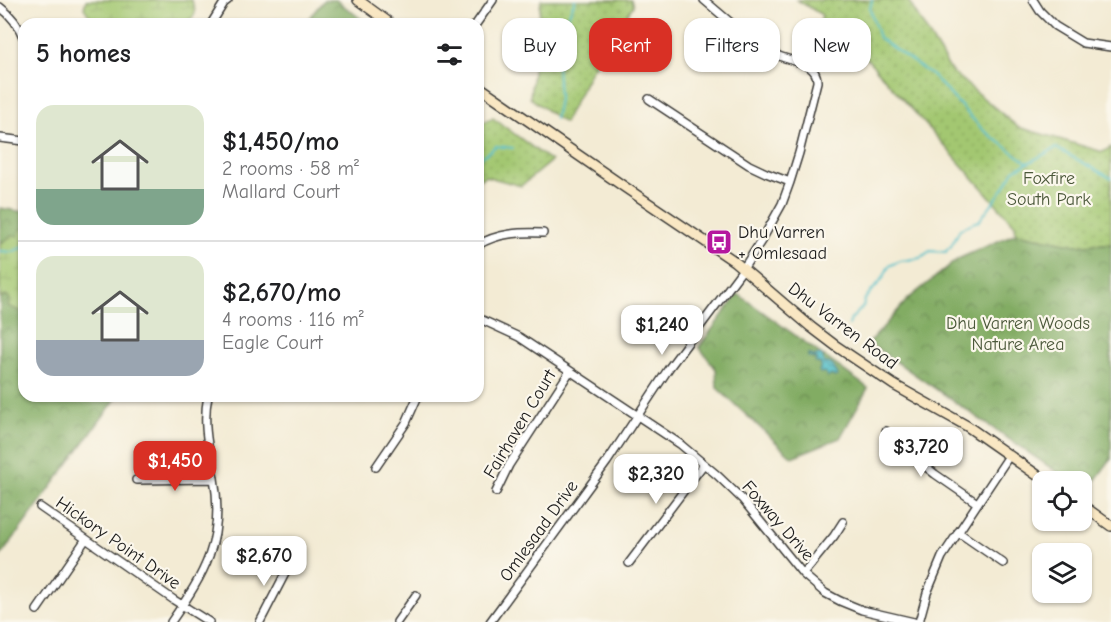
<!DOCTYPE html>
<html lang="en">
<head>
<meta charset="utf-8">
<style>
  body { margin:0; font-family:"Comic Neue",sans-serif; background:#f2f2f2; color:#202124; height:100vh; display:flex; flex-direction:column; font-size:22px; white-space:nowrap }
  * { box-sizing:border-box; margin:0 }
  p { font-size:20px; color:#757577 }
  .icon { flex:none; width:33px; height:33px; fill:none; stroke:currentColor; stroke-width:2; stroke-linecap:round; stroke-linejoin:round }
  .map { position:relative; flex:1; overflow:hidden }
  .panel { position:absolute; left:18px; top:18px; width:466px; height:384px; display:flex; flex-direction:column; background:#fff; border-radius:18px; box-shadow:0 2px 4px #0004 }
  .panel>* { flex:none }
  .top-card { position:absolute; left:502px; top:18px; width:518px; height:54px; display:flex; gap:12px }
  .tools { position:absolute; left:1032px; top:471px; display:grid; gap:12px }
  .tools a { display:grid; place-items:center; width:60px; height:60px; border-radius:12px; background:#fff; box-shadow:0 2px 4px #0004; font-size:30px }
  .price { position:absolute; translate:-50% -51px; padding:0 14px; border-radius:12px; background:#fff; color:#222; font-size:20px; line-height:39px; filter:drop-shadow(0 2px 3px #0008) }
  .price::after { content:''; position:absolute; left:50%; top:36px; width:18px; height:14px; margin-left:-9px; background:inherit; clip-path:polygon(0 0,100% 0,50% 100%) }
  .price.selected { background:#d93025; color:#fff }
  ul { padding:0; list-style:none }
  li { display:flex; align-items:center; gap:18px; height:150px; padding:0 18px }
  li+li { border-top:2px solid #e0e0e0 }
  li span { display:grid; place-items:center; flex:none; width:168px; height:120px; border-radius:18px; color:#555 }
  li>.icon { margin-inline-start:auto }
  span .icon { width:72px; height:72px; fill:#fffc; stroke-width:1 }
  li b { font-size:26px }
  h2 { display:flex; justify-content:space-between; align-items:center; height:72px; padding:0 18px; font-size:26px }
  .pill { padding:0 21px; border-radius:18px; background:#fff; box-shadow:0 2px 4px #0004; font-size:21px; line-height:54px }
  .pill.selected { background:#d93025; color:#fff }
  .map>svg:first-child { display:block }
  .grass { fill:url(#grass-dots); stroke:#607246; stroke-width:1.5 }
  .forest { fill:url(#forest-crowns); stroke:#4f6440; stroke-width:1.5 }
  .wetland { fill:url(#wetland-marsh); stroke:#607246; stroke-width:1.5 }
  .water { fill:url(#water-waves); stroke:#366e72; stroke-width:1.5 }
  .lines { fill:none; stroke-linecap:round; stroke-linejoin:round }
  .stream { stroke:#51bfc9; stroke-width:2 }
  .minor-casing { stroke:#3c3b38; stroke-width:10 }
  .secondary-casing { stroke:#3c3b38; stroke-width:12 }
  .minor { stroke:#fff; stroke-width:7 }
  .secondary { stroke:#f9e7c3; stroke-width:9 }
  .labels { text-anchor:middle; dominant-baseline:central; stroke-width:4.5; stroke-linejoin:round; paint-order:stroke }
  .park-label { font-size:18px; fill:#4b583a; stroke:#fbf7ec }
  .poi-label { font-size:18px; fill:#1c1c1c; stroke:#fbf7ec; text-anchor:start }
  .street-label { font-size:18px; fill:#1c1c1c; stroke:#fbf7ec }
</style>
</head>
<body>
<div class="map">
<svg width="1111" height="622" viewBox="0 0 1111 622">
  <defs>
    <pattern id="grass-dots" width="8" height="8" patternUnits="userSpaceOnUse" patternTransform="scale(1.5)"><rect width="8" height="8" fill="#a3c771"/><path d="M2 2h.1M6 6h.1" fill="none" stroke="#8caa61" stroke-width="1.8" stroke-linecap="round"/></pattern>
    <pattern id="forest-crowns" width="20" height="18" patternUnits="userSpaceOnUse" patternTransform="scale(1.5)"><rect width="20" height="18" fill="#82ac63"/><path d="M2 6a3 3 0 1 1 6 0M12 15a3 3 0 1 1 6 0" fill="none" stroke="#6a8b51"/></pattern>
    <pattern id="wetland-marsh" width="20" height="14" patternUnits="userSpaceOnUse" patternTransform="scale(1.5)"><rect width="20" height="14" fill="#a3c771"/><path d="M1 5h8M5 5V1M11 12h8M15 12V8" fill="none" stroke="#8caa61"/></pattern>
    <pattern id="water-waves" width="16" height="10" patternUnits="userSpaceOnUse" patternTransform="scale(1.5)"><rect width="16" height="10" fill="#51bfc9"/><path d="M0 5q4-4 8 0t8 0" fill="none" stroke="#429aa2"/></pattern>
  </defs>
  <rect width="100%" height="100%" fill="#fbf7ec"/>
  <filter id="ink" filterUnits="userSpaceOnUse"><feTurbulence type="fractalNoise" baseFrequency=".0167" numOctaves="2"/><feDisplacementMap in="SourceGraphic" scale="12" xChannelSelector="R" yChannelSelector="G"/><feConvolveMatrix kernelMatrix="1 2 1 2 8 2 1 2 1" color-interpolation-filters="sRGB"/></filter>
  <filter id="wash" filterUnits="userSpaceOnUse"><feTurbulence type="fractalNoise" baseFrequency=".008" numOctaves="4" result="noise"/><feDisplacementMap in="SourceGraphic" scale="24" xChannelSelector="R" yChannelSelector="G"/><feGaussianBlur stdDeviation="1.35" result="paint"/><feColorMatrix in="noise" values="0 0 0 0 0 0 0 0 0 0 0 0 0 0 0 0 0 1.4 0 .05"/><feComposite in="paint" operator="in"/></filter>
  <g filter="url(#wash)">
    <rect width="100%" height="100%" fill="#f3ebd4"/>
    <!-- grass -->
    <path class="grass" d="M541,0H631L633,6L592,69L564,123L530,98Z
      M797,0H908L951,71L1018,127L1103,152L1111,147V244L1076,245L1016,233L1015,225L844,33L836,61L813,54L822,15Z
      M493,118L551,161L521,186L485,176L479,180V124Z"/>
    <!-- forest -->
    <path class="forest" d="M324,0H336L368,24H304Z
      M0,208L24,212V396H118L0,557Z
      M1016,233L1076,245L1111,244V459L1086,493L1082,489V482L1070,481L869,343L908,299L958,259Z
      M738,294L868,388L840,438L792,457L717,388L716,369L699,347Z"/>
    <!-- wetland -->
    <path class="wetland" d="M86,0H191C199,15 195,18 180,24H104C94,21 89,17 84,8Z
      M24,228V313L8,306L10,301L9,297L6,296L0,298V244L11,236H18L20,230Z"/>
    <!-- water -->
    <path class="water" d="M808,354L815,357L816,355H822L824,363C833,362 834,368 838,375L837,376L834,377L832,375L828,377L825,372L820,373L819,371L821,367L820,363H816L815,362L817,359L808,357Z"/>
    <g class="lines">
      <!-- stream -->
      <path class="stream" d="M872,0L870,9L879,38L934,77L983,130L1028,163L1056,148L1111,178
        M555,119L559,99L556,45L575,0
        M478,160L496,146L513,148
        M0,251L12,252L24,247
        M849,325L851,319L863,307L865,299L883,278L889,266L900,261L920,258L930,251L946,252L948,248H950L960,229C967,227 972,222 979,221L1003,189L1014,170L1027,163"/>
    </g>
  </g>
  <g filter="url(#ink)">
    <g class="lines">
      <!-- minor casing -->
      <g class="minor-casing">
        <path id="minor" d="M1033,0L1040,11L1055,26L1083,43L1111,47
          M0,7C11,15 19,26 24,39
          M211,24L224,3L228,0
          M476,24L493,0
          M649,99L749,165L766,173L790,182
          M0,138L24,141
          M478,245C498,233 520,232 543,233
          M478,318L519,337L680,444L717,475L743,500L803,574L825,593L840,601L862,610L914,622
          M886,431L897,444L935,474L977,503
          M376,467L406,423L418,396
          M136,480L214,479
          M496,492L509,465L570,371
          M40,507L174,600L209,622
          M958,532L1003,563
          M629,563L704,464
          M803,574L834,536L843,522
          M37,610L86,539
          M171,622C205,573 225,540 214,478C209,450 202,424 208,396
          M260,622L290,564
          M397,622L416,595
          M490,622L607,462L669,368L743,269L763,238L782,204L790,182L799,153L817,82C818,63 793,62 779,56C751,42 728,20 704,0
          M919,622L927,593L942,557L1009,456"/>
      </g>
      <!-- secondary casing -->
      <g class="secondary-casing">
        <path id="secondary" d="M358,0L391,24
          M478,86L626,188L734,261L811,327L836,346L894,385L967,426L1047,482
          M1082,505L1111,526"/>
      </g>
      <!-- minor -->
      <use href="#minor" class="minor"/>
      <!-- secondary -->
      <use href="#secondary" class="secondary"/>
    </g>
  </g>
  <!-- icons -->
  <defs>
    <g id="bus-square" transform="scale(1.35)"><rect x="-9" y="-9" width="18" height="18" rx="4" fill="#b5179e" stroke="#fbf7ec"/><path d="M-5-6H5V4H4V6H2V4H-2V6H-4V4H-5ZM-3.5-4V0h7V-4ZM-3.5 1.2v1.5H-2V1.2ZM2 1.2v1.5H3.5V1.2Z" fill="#fff"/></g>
  </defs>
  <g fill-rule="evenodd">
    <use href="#bus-square" x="719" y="242"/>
  </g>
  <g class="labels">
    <!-- park labels -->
    <g class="park-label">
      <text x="1049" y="178">Foxfire<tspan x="1049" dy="21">South Park</tspan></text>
      <text x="1018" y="323">Dhu Varren Woods<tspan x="1018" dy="21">Nature Area</tspan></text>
    </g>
    <!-- poi labels -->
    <g class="poi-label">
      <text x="738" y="232">Dhu Varren<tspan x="738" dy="21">+ Omlesaad</tspan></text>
    </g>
    <!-- street labels -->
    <g class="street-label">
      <text transform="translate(843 326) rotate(37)">Dhu Varren Road</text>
      <text transform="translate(520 424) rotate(-59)">Fairhaven Court</text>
      <text transform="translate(778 521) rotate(49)">Foxway Drive</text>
      <text transform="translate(539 531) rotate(-54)">Omlesaad Drive</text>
      <text transform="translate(118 543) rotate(35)">Hickory Point Drive</text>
    </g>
  </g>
</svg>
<div class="tools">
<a><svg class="icon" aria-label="locate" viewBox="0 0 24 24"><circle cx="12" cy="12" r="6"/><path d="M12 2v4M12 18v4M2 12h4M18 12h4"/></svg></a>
<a><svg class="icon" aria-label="layers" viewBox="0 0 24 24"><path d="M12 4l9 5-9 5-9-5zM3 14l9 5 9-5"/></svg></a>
</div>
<b class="price" style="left:662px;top:356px">$1,240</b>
<b class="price" style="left:921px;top:478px">$3,720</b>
<b class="price selected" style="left:175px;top:492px">$1,450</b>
<b class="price" style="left:656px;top:505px">$2,320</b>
<b class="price" style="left:264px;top:587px">$2,670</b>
<div class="top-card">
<a class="pill">Buy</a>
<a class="pill selected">Rent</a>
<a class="pill">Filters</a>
<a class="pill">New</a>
</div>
<section class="panel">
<h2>5 homes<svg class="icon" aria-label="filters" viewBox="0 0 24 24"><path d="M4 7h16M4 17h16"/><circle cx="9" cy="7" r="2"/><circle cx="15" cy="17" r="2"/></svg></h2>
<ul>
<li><span style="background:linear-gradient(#dfe7d0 70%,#7fa58c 0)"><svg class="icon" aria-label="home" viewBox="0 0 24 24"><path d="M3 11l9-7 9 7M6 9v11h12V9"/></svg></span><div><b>$1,450/mo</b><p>2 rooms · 58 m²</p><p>Mallard Court</p></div></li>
<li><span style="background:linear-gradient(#dfe7d0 70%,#9aa5b1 0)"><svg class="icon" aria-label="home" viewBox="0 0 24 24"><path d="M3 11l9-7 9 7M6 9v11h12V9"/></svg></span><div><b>$2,670/mo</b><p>4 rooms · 116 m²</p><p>Eagle Court</p></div></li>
</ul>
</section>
</div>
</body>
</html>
